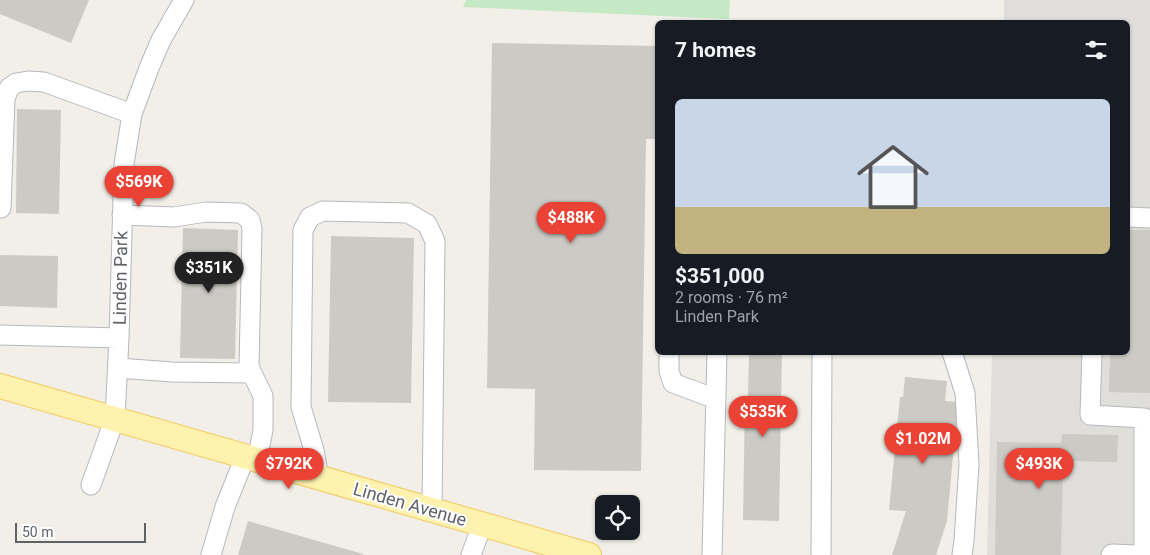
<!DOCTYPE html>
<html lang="en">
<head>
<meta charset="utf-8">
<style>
  body { margin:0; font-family:Roboto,sans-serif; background:#242831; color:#f1f3f6; height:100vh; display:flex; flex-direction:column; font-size:19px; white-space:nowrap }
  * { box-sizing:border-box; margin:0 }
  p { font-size:16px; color:#9ea1a6 }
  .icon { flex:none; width:28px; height:28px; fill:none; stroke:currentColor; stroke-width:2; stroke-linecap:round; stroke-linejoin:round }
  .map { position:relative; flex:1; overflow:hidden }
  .side { position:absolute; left:655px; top:20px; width:475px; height:335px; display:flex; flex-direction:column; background:#171b24; border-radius:8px; box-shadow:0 1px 4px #0004 }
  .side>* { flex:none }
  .buttons { position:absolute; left:595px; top:495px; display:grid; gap:10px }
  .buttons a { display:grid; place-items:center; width:45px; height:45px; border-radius:8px; background:#171b24; box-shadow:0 1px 4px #0004; font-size:25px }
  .scale { position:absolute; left:15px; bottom:12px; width:131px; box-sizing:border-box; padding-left:5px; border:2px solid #5f6368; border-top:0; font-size:14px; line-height:18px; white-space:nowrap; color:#5f6368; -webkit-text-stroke:4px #fff; paint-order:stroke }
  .price { position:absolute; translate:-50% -42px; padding:0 11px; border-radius:18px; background:#ea4335; color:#fff; font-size:16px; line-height:32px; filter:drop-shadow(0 1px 2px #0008) }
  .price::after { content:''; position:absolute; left:50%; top:30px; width:15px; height:11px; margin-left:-8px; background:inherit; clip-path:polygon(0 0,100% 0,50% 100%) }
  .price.active { background:#222; color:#fff }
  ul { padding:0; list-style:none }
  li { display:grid; align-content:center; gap:10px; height:265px; padding:0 20px }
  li+li { border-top:1px solid #363941 }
  li span { display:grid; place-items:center; height:155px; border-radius:8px; color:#555 }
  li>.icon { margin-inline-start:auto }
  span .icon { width:90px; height:90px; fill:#fffc; stroke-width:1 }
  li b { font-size:21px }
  h2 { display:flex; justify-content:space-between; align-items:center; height:60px; padding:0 20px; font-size:21px }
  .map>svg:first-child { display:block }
  .industrial { fill:#e0deda }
  .green { fill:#c5e8c5 }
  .building { fill:#cccac5 }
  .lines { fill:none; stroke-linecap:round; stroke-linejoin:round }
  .minor-casing { stroke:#b5b8bc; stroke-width:21 }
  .major-casing { stroke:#f2c960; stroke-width:26 }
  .minor { stroke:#fff; stroke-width:19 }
  .major { stroke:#fff2af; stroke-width:24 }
  .labels { text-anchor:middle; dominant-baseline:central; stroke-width:4; stroke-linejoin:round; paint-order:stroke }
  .street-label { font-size:18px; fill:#5f6368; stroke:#fff }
</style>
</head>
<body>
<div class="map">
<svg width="1150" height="555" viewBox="0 0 1150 555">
  <rect width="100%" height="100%" fill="#f1efe8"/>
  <!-- industrial -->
  <path class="industrial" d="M1004,0H1150V555H987L992,353L1128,352V22H1004Z"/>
  <!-- green -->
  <path class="green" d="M466,0H730L729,19L463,7Z"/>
  <!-- building -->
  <path class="building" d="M0,0H89L71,43L0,14Z
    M492,43L658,46V139H646L641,471L534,470L535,389L487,388Z
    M17,109L61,110L59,214L16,213Z
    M183,228L238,230L235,359L180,358Z
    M1128,230H1150V393L1109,392L1110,352H1128Z
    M331,236L414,238L411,403L328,402Z
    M0,255L58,256L57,308L0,306Z
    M749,352H782L779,521L743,520L745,399H748Z
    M905,377L947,381L945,401L958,402L947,521L936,555H892L906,511L889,510L900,397H903Z
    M1062,434L1118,435L1117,462L1063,461L1061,555H995L997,442L1061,443Z
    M248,521L363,554V555H238Z"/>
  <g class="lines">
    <!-- minor casing -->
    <g class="minor-casing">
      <path id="minor" d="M1,208L5,99L9,88L16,83L28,81L44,82L132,114
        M122,215L174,217L206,212L241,213L250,220L252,229L249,367L263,396V430L257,460
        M1128,217L1150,218
        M0,335L119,338
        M669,352V371L673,383L716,399
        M952,352L965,393L969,464L964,541L962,555
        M1092,352L1090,415L1144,418V555
        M118,368L172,372L251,373
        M319,478L314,450L301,407L303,230L310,217L323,211L408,213L427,224L435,241L432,510
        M91,485L115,418L119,338L124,164L132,114L149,68L161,40L184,0
        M211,555L225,507L245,457
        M471,555L482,525
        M712,555L717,352
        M821,555L822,352
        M1111,555L1112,554L1135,555"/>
    </g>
    <!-- major casing -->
    <g class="major-casing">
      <path id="major" d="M0,386L589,555"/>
    </g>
    <!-- minor -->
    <use href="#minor" class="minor"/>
    <!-- major -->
    <use href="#major" class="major"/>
  </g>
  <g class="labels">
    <!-- street labels -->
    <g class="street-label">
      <text transform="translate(120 278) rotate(-89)">Linden Park</text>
      <text transform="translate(410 504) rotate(16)">Linden Avenue</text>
    </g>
  </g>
</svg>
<div class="buttons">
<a><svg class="icon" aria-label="locate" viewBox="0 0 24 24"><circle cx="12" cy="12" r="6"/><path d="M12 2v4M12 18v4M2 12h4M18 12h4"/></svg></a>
</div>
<div class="scale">50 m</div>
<b class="price" style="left:139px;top:208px">$569K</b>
<b class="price" style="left:571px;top:244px">$488K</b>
<b class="price active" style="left:209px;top:294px">$351K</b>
<b class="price" style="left:763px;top:438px">$535K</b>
<b class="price" style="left:923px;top:465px">$1.02M</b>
<b class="price" style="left:289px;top:490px">$792K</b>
<b class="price" style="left:1039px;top:490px">$493K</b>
<section class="side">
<h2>7 homes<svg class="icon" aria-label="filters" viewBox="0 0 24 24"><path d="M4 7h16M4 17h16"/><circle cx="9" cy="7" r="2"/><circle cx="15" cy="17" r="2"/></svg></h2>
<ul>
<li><span style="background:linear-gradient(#c9d6e8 70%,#c2b280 0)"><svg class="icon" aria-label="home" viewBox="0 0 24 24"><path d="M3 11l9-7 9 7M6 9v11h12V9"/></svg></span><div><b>$351,000</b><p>2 rooms · 76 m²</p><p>Linden Park</p></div></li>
</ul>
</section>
</div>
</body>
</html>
